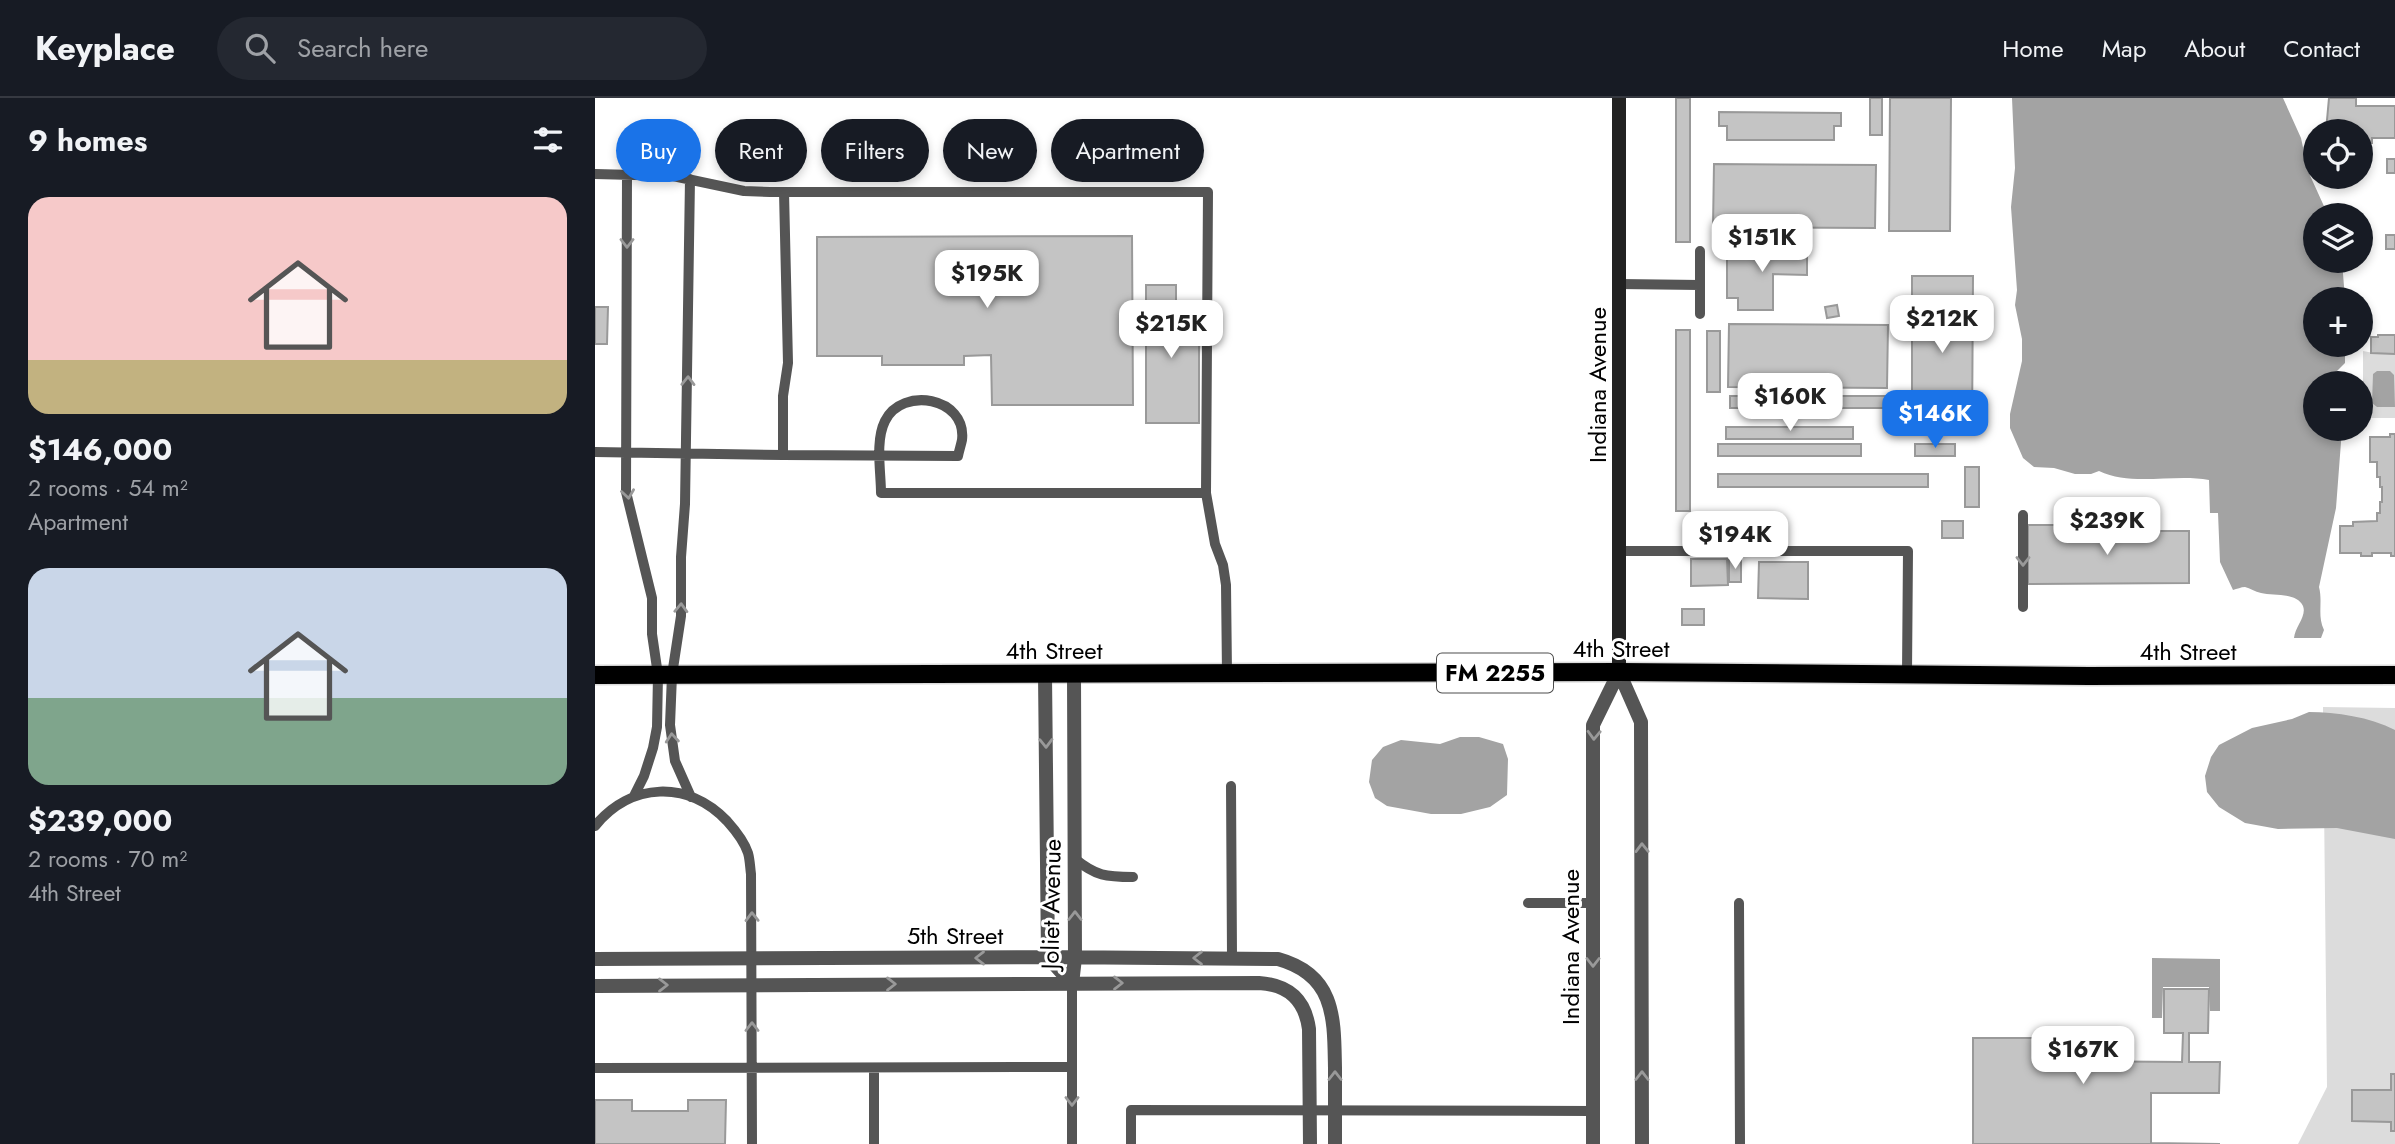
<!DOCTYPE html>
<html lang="en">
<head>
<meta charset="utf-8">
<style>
  body { margin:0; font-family:Jost,sans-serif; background:#242831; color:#f1f3f6; height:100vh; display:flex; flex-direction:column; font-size:26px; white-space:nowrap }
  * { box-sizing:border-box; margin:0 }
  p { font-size:23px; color:#9ea1a6 }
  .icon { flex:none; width:38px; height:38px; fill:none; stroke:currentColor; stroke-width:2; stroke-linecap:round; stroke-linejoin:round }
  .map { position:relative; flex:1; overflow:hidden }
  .drawer { display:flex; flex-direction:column; background:#171b24; width:595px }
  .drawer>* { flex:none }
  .top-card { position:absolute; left:21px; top:21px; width:665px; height:63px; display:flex; gap:14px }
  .tools { position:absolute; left:1708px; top:21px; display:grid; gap:14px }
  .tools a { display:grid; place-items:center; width:70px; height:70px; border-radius:50%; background:#171b24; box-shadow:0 4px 10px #0003; font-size:35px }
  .price { position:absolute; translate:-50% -60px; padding:0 16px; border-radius:14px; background:#fff; color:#222; font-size:23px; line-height:46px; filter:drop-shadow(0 2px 4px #0008) }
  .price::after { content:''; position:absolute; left:50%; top:42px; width:21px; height:16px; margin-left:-10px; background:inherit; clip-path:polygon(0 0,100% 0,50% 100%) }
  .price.selected { background:#1a73e8; color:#fff }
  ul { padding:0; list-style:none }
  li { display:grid; align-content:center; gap:14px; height:371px; padding:0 28px }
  li span { display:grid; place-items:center; height:217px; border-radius:21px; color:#555 }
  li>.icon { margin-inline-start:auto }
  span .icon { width:126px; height:126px; fill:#fffc; stroke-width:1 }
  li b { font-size:30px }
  h2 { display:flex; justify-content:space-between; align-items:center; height:84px; padding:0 28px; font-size:30px }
  .tag { padding:0 24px; border-radius:32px; background:#171b24; box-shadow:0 4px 10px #0003; font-size:24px; line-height:63px }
  .tag.selected { background:#1a73e8; color:#fff }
  header { display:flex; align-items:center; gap:42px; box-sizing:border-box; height:98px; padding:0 35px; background:#171b24; border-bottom:2px solid #363941 }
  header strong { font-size:33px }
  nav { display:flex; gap:38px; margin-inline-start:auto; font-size:24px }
  .search { width:490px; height:63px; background:#242831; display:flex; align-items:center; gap:18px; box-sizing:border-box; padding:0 24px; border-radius:38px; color:#9ea1a6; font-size:26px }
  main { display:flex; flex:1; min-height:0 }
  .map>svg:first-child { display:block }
  .green { fill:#dcdcdc }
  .water { fill:#a3a3a3 }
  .pier { fill:#fff }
  .building { fill:#c4c4c4; stroke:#999; stroke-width:2 }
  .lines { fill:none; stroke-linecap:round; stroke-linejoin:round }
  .primary-casing { stroke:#dbdbdb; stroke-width:21 }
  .service { stroke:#555; stroke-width:10 }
  .minor { stroke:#555; stroke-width:14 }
  .tertiary { stroke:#555; stroke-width:14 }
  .secondary { stroke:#222; stroke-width:14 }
  .primary { stroke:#000; stroke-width:18 }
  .oneway { stroke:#999 }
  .labels { text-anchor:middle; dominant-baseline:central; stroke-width:6; stroke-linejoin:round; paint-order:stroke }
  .shield { fill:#fff; stroke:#4c4c4c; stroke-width:2 }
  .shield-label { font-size:23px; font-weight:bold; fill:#000 }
  .street-label { font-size:24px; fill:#000; stroke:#fff }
</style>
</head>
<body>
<header>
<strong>Keyplace</strong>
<div class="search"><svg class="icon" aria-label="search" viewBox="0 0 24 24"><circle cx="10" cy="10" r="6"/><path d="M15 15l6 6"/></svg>Search here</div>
<nav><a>Home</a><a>Map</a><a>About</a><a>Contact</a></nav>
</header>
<main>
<section class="drawer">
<h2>9 homes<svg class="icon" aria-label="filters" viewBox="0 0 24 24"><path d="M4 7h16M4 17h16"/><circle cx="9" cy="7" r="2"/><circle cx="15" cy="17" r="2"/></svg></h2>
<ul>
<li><span style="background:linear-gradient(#f6c9c9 75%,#c2b280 0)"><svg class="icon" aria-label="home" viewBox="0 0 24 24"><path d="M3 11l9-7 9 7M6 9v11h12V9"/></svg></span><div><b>$146,000</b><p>2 rooms · 54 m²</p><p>Apartment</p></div></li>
<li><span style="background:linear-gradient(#c9d6e8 60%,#7fa58c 0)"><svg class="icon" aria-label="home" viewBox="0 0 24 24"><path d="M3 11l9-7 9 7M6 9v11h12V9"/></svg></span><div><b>$239,000</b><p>2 rooms · 70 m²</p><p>4th Street</p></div></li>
</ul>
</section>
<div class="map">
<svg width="1800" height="1046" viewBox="0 0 1800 1046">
  <rect width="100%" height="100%" fill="#fff"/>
  <!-- green -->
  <path class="green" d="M1768,253L1784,256H1800V320H1768Z
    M1728,609L1800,610V1046H1703L1732,989Z"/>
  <!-- water -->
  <path class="water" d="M1417,0H1688L1706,40L1713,73L1733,117H1720V163H1747L1750,201H1720V247H1750V285H1720V331H1747L1741,410L1724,489C1728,504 1722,518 1729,532L1726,540H1699C1700,529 1712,518 1708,508C1702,494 1678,498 1666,495C1660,494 1655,490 1650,489C1646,489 1642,491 1638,492L1625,464L1623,415H1615L1614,382C1579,375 1538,389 1504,373L1496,376H1480L1459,370L1439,369L1428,360L1415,330V316L1427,263V241L1420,207L1422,192L1416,109L1420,70Z
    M1782,273H1795L1799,277L1800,309H1782L1777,305L1778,276Z
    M1714,614C1741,614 1775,619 1800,632V741L1742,730L1683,731L1650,725L1624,709L1612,694L1610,678L1616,659L1624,647L1657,630L1697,621Z
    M865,639H884L908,646L913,661L912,697L895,709L866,716H836L792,708L780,700L774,684L777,662L788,649L806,642L845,646Z
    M1557,860L1625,861V913H1615L1614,889H1568L1567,920H1557Z"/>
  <!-- pier -->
  <path class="pier" d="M1753,262L1754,285H1745L1737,278Z"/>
  <!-- building -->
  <path class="building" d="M1081,0H1095V144H1081Z
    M1275,0H1287V37H1275Z
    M1295,0H1356L1355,133H1294Z
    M1734,0H1761V8H1800V40H1777V45H1766V33H1731Z
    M1124,14L1246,15V28H1239V42H1132V28H1124Z
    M1792,61H1800V75H1792Z
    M1119,66L1281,67L1280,130L1118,129Z
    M1791,137H1800V151H1791Z
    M537,138L538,307H397L396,257L369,258V267H287V258H222V139Z
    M1144,149H1212V177L1178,176V212H1143V200H1132V161H1144Z
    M1317,178H1378L1377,337H1317Z
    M551,187H581V220H604V325H551Z
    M1242,207L1244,218L1232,220L1230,209Z
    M0,209H13L12,246H0Z
    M1134,226L1293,227L1292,290L1133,289Z
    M1081,232H1095V413H1081Z
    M1112,233H1125V294H1112Z
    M1783,237H1800V256L1776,255V239H1783Z
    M1135,298H1203V310H1135Z
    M1237,298H1291V310H1237Z
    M1131,329H1258V341H1131Z
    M1795,336H1800V458H1796V455H1777V458H1766V455H1745V428H1758V424L1782,423V415H1785V404H1787V389H1785V379H1782V364H1775V339H1795Z
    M1123,346H1266V358H1123Z
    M1320,346H1360V358H1320Z
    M1370,369H1384V409H1370Z
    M1123,376H1333V389H1123Z
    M1347,423H1368V440H1347Z
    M1433,427H1461V433H1594V485L1433,486Z
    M1096,461H1132L1133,487L1096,488Z
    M1134,462H1146V484H1134Z
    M1164,464H1213V501L1163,500Z
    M1087,511H1109V527H1087Z
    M1569,891H1614L1613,935H1594V964H1625L1624,995H1556V1045L1625,1046H1378V940H1467V963L1587,964L1588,935H1569Z
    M1796,976H1800V1033H1796V1024L1757,1023V992H1796Z
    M0,1002H37V1013H93V1002H131L130,1046H0Z"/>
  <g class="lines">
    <!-- primary casing -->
    <g class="primary-casing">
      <path id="primary" d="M0,577L1024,574L1494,578L1800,577"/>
    </g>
    <!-- service -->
    <path class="service" d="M0,76L78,78L149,93L175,94H613L611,395L620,446L628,467L631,487L632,576
      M32,76L31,394L57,500V536L63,577L62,629L58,650L49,678L39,698
      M95,81L90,406L86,459V518L77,577L75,627L80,663L96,699
      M1105,153V216
      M1024,186L1105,187
      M0,354L188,357V298L193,265L189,94
      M188,357L363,358C364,353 366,347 367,342C372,299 307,288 290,323C280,343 286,374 286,395H611
      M1428,417V509
      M1024,453H1313L1312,575
      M636,688L637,859
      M0,728C36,684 93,682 132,723C141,733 149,743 153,755C155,762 155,769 156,776L157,1046
      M480,761C501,778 511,779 538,779
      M933,805H998
      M1144,805L1145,1046
      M477,886V1046
      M0,970L477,969
      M279,1046V970
      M536,1046V1012L998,1013"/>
    <!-- minor -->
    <path class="minor" d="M450,577L453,859L477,886
      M0,861L453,859L683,861C741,877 739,921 740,970C740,995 740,1021 740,1046
      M477,886L480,860L479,577
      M0,888L664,885C694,887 710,902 714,931L715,1046"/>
    <!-- tertiary -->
    <path class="tertiary" d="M1024,574L1046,624L1047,1046
      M998,1046V627L1024,574"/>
    <!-- secondary -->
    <path class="secondary" d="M1024,574V0"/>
    <!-- primary -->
    <use href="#primary" class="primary"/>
  </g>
  <!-- one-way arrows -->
  <defs><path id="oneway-chevron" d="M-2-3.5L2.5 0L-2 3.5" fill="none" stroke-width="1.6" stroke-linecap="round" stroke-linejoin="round" transform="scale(1.75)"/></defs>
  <g class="oneway">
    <use href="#oneway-chevron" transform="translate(32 145) rotate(90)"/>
    <use href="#oneway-chevron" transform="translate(93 283) rotate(-89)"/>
    <use href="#oneway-chevron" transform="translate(33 396) rotate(82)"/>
    <use href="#oneway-chevron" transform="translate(1428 463) rotate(90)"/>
    <use href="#oneway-chevron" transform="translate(86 510) rotate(-88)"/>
    <use href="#oneway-chevron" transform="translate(999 637) rotate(92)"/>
    <use href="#oneway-chevron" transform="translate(77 640) rotate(-95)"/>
    <use href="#oneway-chevron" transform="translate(451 645) rotate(89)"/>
    <use href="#oneway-chevron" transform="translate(1047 750) rotate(-91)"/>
    <use href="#oneway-chevron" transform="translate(480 818) rotate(-90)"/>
    <use href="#oneway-chevron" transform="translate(157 819) rotate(-91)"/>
    <use href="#oneway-chevron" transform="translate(385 860) rotate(180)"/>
    <use href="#oneway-chevron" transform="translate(603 860) rotate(180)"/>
    <use href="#oneway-chevron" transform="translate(998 864) rotate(90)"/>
    <use href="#oneway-chevron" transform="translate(523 885)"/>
    <use href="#oneway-chevron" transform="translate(296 886)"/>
    <use href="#oneway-chevron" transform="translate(68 887)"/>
    <use href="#oneway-chevron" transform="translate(157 929) rotate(-90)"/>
    <use href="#oneway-chevron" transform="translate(740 978) rotate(-90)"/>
    <use href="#oneway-chevron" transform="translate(1047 978) rotate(-90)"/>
    <use href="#oneway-chevron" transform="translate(477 1003) rotate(90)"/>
  </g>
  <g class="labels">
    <!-- shield labels -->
    <rect class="shield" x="842" y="555.5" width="116" height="39" rx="5"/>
    <g class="shield-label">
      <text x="900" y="575">FM 2255</text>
    </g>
    <!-- street labels -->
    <g class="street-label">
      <text transform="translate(1002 287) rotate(-90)">Indiana Avenue</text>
      <text x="1026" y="550">4th Street</text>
      <text x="459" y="552">4th Street</text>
      <text x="1593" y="553">4th Street</text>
      <text transform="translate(456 806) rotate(-89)">Joliet Avenue</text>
      <text x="360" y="837">5th Street</text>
      <text transform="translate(975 849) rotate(-90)">Indiana Avenue</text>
    </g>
  </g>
</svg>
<div class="tools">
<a><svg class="icon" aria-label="locate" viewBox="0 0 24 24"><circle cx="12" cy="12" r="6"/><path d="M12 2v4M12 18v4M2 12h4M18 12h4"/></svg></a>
<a><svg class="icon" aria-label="layers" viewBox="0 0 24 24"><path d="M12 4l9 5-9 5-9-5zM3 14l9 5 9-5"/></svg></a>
<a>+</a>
<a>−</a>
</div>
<b class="price" style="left:1167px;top:176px">$151K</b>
<b class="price" style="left:392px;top:212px">$195K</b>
<b class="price" style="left:1347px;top:257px">$212K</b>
<b class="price" style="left:576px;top:262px">$215K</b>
<b class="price" style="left:1195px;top:335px">$160K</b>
<b class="price selected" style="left:1340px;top:352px">$146K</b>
<b class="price" style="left:1512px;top:459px">$239K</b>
<b class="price" style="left:1140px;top:473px">$194K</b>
<b class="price" style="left:1488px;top:988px">$167K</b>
<div class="top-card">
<a class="tag selected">Buy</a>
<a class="tag">Rent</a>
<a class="tag">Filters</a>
<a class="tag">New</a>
<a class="tag">Apartment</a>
</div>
</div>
</main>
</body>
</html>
